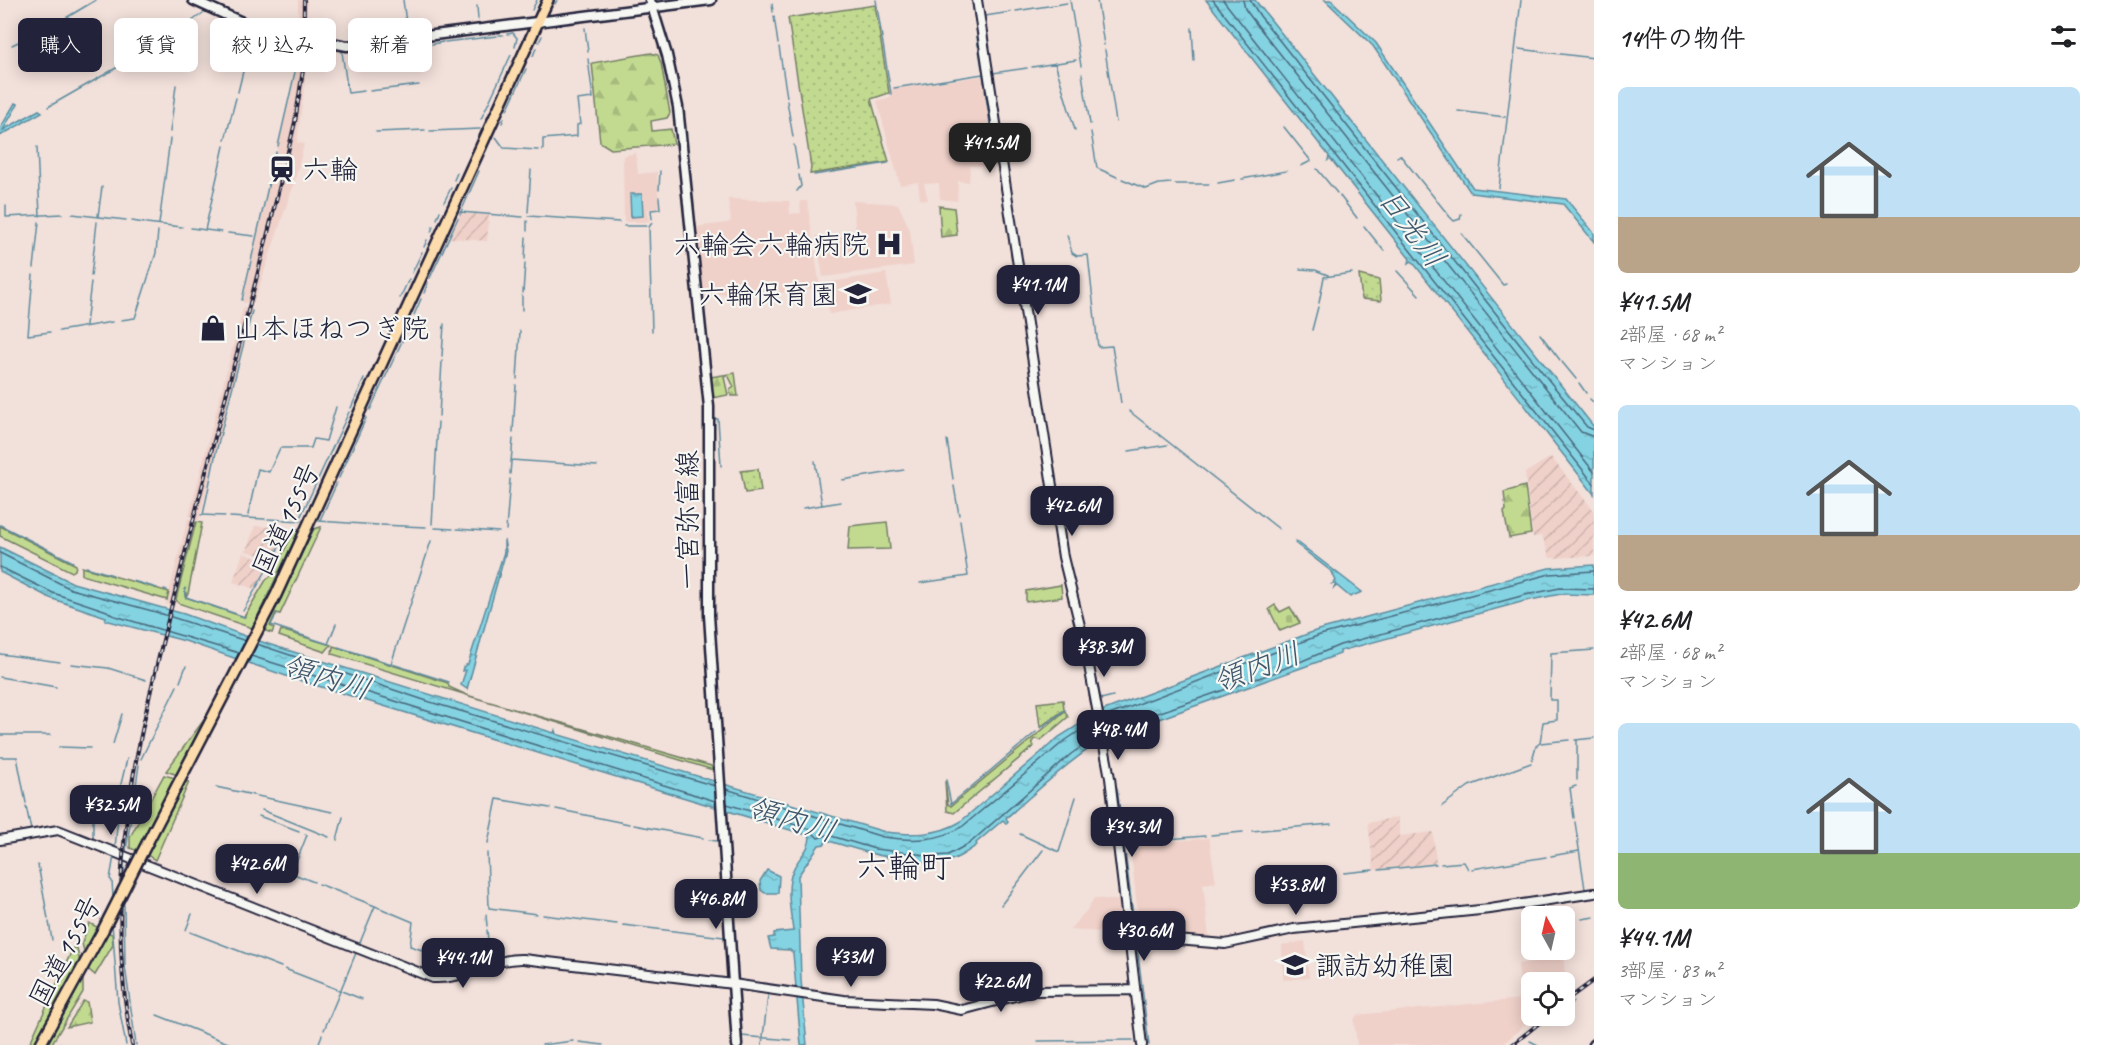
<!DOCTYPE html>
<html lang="ja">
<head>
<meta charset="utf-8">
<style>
  body { margin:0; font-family:Caveat,"Klee One",sans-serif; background:#f6f6f6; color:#202124; height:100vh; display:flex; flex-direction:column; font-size:22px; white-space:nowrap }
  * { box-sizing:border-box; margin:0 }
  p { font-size:20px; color:#757577 }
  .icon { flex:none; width:33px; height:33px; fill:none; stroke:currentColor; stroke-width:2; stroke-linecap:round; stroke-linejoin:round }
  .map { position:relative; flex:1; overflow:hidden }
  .drawer { display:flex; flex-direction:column; background:#fff; width:510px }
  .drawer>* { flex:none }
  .guide { position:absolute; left:18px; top:18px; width:570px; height:54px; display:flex; gap:12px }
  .needle { width:39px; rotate:352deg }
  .fabs { position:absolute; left:1521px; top:906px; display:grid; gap:12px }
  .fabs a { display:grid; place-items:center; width:54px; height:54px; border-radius:9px; background:#fff; box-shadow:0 3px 15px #0003; font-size:30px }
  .price { position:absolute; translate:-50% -51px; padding:0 14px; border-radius:12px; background:#22223b; color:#fff; font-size:20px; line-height:39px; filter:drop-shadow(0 2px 3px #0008) }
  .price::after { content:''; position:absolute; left:50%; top:36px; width:18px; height:14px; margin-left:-9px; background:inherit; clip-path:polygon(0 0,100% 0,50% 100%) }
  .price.current { background:#222; color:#fff }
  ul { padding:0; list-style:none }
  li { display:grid; align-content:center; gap:12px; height:318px; padding:0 24px }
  li span { display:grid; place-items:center; height:186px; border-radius:9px; color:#555 }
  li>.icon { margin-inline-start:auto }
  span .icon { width:108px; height:108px; fill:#fffc; stroke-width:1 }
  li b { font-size:26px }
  h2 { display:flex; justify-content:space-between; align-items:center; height:72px; padding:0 24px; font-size:26px }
  .tag { padding:0 21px; border-radius:9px; background:#fff; box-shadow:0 3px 15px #0003; font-size:21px; line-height:54px }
  .tag.current { background:#22223b; color:#fff }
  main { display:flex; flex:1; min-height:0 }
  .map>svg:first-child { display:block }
  .built { fill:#efd1c9 }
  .industrial { fill:url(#industrial-furrows) }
  .green { fill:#c2da90; stroke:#727e66; stroke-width:1.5 }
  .forest { fill:url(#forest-firs); stroke:#727e66; stroke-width:1.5 }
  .cemetery { fill:url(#cemetery-stones); stroke:#727e66; stroke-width:1.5 }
  .park { fill:url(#park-dots); stroke:#727e66; stroke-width:1.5 }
  .water { fill:url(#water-ripples); stroke:#5d8c9f; stroke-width:1.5 }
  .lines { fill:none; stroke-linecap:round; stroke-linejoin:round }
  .shore { stroke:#49697e; stroke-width:1.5 }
  .stream { stroke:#5d8c9f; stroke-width:1.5 }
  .tertiary-casing { stroke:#22223b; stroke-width:12 }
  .secondary-casing { stroke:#22223b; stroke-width:13 }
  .trunk-casing { stroke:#22223b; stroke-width:14 }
  .tertiary { stroke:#f6f6f2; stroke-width:8 }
  .secondary { stroke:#f6f6f2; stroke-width:8 }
  .trunk { stroke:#fcdcac; stroke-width:9 }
  .rail-casing { stroke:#22223b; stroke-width:4 }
  .rail { stroke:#f6f6f2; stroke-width:1.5; stroke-dasharray:4.5; stroke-linecap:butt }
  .trunk-bridge-casing { stroke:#22223b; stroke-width:14; stroke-linecap:butt }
  .trunk-bridge { stroke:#fcdcac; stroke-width:9 }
  .labels { text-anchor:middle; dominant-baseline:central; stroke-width:4.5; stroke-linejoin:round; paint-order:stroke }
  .poi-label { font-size:28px; fill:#22223b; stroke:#f6f6f2; text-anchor:start }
  .street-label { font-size:28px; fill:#22223b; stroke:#f6f6f2 }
  .water-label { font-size:30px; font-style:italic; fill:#3f576d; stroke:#f6f6f2 }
  .quarter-label { font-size:32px; fill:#22223b; stroke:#f6f6f2 }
</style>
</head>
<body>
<main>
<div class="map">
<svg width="1594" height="1045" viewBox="0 0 1594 1045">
  <defs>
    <pattern id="industrial-furrows" width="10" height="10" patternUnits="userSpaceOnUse" patternTransform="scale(1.5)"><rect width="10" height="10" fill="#efd1c9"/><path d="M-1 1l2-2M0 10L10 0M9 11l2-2" fill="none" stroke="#cdb3ae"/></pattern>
    <pattern id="forest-firs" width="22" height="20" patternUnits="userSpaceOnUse" patternTransform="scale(1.5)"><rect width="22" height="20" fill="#c2da90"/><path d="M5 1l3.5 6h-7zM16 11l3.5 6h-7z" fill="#a6bb7d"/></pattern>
    <pattern id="cemetery-stones" width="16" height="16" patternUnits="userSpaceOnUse" patternTransform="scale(1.5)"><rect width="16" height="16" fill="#c2da90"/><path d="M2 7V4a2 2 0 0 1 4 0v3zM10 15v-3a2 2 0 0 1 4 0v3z" fill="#a6bb7d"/></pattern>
    <pattern id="park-dots" width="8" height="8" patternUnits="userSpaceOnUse" patternTransform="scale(1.5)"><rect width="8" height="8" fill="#c2da90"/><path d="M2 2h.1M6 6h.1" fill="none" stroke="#a6bb7d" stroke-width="1.8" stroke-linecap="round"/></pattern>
    <pattern id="water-ripples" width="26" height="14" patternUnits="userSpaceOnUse" patternTransform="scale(1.5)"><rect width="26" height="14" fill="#84d3e2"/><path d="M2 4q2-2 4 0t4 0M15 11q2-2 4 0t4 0" fill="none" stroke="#72b5c3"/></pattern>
  </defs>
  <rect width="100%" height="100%" fill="#f2e0da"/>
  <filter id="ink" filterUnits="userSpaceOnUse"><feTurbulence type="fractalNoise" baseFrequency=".0167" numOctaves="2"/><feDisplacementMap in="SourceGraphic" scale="12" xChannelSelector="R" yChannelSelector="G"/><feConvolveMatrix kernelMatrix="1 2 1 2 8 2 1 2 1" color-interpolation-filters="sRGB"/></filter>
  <g filter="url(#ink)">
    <!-- built -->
    <path class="built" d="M298,0H307L308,33L298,32Z
      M298,43L306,45L305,81L297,142L304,144L295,180L254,302L243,303L256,237L296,72Z
      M982,76L995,166H970L969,182L958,181L957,201L940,199L939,183L924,184L928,200L920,199L918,182L900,185L877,101L891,97V89Z
      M636,153L638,174L657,172L659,208L648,209L649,221L645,222H624L623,156Z
      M728,199L789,201L790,214L801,213L800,201H807L820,288L727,299L726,294L702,295L694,227L728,223L731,220Z
      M853,201L898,204L910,230L914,265L823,277L816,236H856Z
      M886,273L891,304L829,314L825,283Z
      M243,308L252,309L199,520H196L189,516Z
      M188,518L196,522L175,606L166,604Z
      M1209,838L1216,882L1203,884L1209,938L1140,932L1130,845Z
      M1094,898L1121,901L1124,929L1120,933L1069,930L1088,909Z
      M1305,941L1309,978L1283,980L1282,945Z
      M1563,957L1567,989L1565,991L1564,982H1532V1016H1534L1502,1045H1357L1354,1020L1357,1015L1522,999L1518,964Z"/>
    <!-- industrial -->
    <path class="industrial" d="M461,213L489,215L487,241L450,238Z
      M1551,457L1594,511V556L1550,558L1542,536L1533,537L1525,473Z
      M255,526L289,528L272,559L246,551Z
      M243,553L270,563L255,589L233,582Z
      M1398,817L1400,836L1433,832L1436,863L1374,870L1368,823Z"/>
    <!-- green -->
    <path class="green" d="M196,522L202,523L188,594L186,597L185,588V597L244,617L266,580L271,576L295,530L300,528L252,628L178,603L176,599Z
      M887,522L890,549L848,550L850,526Z
      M0,526L76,565L75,570L72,572L0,536Z
      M321,527L280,614L276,613L270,626L274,628L272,633L263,630L314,529Z
      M82,567L169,592L167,600L82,575Z
      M1061,585L1062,597L1026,602V591Z
      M281,630L331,645L325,652L279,636Z
      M333,646L448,683L449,687L469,696L711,766L713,770L332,654Z
      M215,705L178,775L166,771Z
      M1065,711L1068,717L1041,740L1035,739L1032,742L1034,746L954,813L947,811L945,781L948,804L951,806Z
      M164,775L175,778L138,851L130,848V837Z
      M185,781L189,782L155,860L147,855Z
      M89,923L99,928L85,955L82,943Z
      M107,932L112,934L113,945L95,975L88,969Z
      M73,948H77L80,963L36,1045H29Z
      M83,978V992L51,1045H46Z"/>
    <!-- forest -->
    <path class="forest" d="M651,53L658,55L661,63L670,113L667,118L651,121L652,131L671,129L674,144L611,149L600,142L592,63Z
      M939,206L954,208L957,235L941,237Z
      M735,373L738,396H731L730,390L734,387L728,375L724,377L728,395L712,398L711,377Z
      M1525,486L1531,534L1509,538L1504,512L1506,510L1504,492Z
      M83,1001L87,1002L90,1022L67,1027Z"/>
    <!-- cemetery -->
    <path class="cemetery" d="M1275,605L1280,612L1290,607L1300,623L1280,631L1269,609Z"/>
    <!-- park -->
    <path class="park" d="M875,5L889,93L871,99L889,162L810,174L811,167L788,18Z
      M1359,275L1379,280L1381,301L1362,299Z
      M758,469L761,491L745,493L741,471Z
      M1063,700L1064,710L1040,727L1037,703Z"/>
    <!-- water -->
    <path class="water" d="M1206,0H1255L1594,427V494L1412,261L1409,263L1410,259L1330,158L1328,160L1329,156Z
      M1325,0H1331L1376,43L1473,188L1566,199L1594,233V242L1563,204L1471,193L1373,46Z
      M15,103L18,104L3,130L39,110L42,112L0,136V129Z
      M630,194H642L643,216L631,217Z
      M504,540L506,551L467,689L461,685L466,670L462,671L463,667L468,664L504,552Z
      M1296,541L1362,592L1350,597L1337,586L1334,588L1336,584H1332L1336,581L1332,572L1295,543Z
      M0,547L73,583L184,614L268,644L554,733L555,730L556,734L885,832C910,835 937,836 960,822L1059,737L1099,712L1318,630L1549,568L1594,565V595L1561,594L1525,601L1340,651V654L1142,725L1116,737L1113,734C1074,755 1041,788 1006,818L1008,822L1006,823L1003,820L976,843L977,845C967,852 956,860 944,862C912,867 858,850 826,840L825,844L819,845L798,876L801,980L807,1045H801L793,953L790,950L771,949L768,938L774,937V933L793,931C791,913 785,888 793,870C798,857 810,851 810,836L292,678L185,641L105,620L106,617L50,598L0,572Z
      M767,870L779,876L778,893H765L761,890L760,881Z"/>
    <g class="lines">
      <!-- shore -->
      <path class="shore" d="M1213,0L1594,484
        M1223,0L1594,472
        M1243,0L1245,9L1254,21L1545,387L1581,432L1594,437
        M1250,0L1260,16L1551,383L1587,427L1594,430
        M0,553L71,589L156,612L246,641
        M0,567L53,593L107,611L112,615L239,653
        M257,644L430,702L715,786
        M251,656L715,801
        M1104,717L1320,635L1550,574L1594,571
        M1107,731L1118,729L1140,719L1276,672L1340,645L1525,595L1560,588L1594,589
        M726,789L883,837C910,841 939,842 963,826L1063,742L1094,721
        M727,804L809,829L818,838L828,835L875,849L934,856L948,855L970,843L1071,754L1097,736"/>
      <!-- stream -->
      <path class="stream" d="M403,0L407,30
        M876,0L891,94
        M972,0L975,21
        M1070,0L1081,66
        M1097,0L1104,45
        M555,4L557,0
        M772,4L773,12
        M477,6L478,19
        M532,10L537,0
        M1016,11L1067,3
        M774,16L778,44
        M985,16L1011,12
        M976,26L978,46
        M585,28L588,52
        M1192,28L1194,61
        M177,32L203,13
        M507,34L513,33L517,38L515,47
        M499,35H503
        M464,40L497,36
        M445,42L462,40
        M539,42L542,36
        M432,44L443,42
        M12,45L54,25L96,0
        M419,45L429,44
        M409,47L413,46
        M779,47L787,97
        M1519,49L1594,58
        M979,50L982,69
        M1105,50L1116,122
        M342,52L348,93L364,91
        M533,56L536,48
        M1055,63L1075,130
        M1032,67L1076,60
        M993,73L1027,68
        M1082,74L1090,124
        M894,88L983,74L984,83
        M985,90L990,124
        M370,91L419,85
        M238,92L252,34
        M787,101L793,137
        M48,107L172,36
        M507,110L526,69
        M1458,111L1505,117
        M481,119L511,55
        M502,123L504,118
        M1284,127L1311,161L1301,166
        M430,131L480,129
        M170,132L176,85
        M376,132L425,130
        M991,132L993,144
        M1091,132L1097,168L1117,177
        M496,137L504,148L538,150
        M225,140L236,98
        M794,145L798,169
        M278,146L295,72L297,52
        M37,147L40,216
        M543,150V139L577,136V125L580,124L577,100L593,98L588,59
        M994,150V153
        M1397,157L1400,155L1450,217L1454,221L1460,219L1461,214
        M996,161V165
        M1317,169L1337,193
        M814,175L888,163
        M1122,179L1146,189L1159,184L1171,183
        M1242,179L1286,171
        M454,180L457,173
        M1218,183L1235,180
        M1175,184H1209
        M1499,188L1521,0
        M659,190L660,171
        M797,191L801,186L799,175
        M1340,196L1357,218
        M444,202L451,188
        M6,206V217L62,214
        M460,212L523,217
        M528,212L531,170
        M72,214L126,220
        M460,214L479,171
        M98,216L102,187
        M528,216L619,222
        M437,219L440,211
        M652,219L651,210L660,209L659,197
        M132,221L144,223
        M146,223L182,227
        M652,223L649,227L652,331
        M159,224L170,139
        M624,226H646
        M1364,226L1384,251
        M191,228L221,232
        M205,230L224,146
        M527,231V221
        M431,232L433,227
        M228,233L254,236
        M1462,234L1503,285L1506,284
        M1067,235L1072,253L1077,256L1088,255L1098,347L1112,346L1121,403
        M424,247L427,240
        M525,259L526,237
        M34,268L39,222
        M1300,269L1315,270L1328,275
        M1397,271L1419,295
        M412,273L422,252
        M33,275L28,335L50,332
        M91,276L97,222
        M430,278L458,218
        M424,293L428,283
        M523,293L525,263
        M400,298L409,279
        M242,300L276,152
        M1319,303L1324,277L1352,273
        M522,310V296
        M414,315L421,299
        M121,320L135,318L156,253L158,231
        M86,325L91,282
        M1312,330L1318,307
        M59,331L112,322
        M1540,334L1560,360
        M442,356L444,324
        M1562,362L1576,379
        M517,379L520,331
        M1579,383L1586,393
        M1590,399L1594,403
        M351,408L364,379
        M370,410L411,322
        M1129,411L1279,529
        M439,416L442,361
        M714,419H718L721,466
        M513,432L516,385
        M947,440L953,479
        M1129,451L1167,445
        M511,460L597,466
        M815,461L822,505
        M510,474L513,439
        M339,478L366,418
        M842,480L904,470
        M954,486L959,515
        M803,508L841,502
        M201,515L225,516
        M203,515L216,452L252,311
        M248,515L258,469L269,472L280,448H311L314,439L326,441L336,407
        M230,517L265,519
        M268,519L301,521
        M299,520L349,412
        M320,520L337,483
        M318,521L378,525
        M432,524L438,422
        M0,525L73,562
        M381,525L426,527
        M435,528L453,529
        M457,529L499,532
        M506,530L510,479
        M272,559L288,532
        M86,567L113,575
        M133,581L157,588
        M920,583L968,576L960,521
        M185,588L186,597L245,617
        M164,589L167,590
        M243,611L270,564
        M277,613L271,625L328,644L336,624
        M338,647L449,682
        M0,654L60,662
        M1091,656L1101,699L1113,696
        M71,664L108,668L146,680
        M391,664L431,541
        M0,677L56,687
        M180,682L186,666
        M1041,728L1065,710
        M0,735H50
        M1575,740L1594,738
        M1577,740V780
        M1540,743L1543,722L1557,720V700H1550L1551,653L1594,650
        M113,744L122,714
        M59,747L90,748
        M1110,752L1113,771
        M0,757H17L26,803
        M141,759L177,686
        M1532,760L1536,746L1540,743L1569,740
        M946,780L951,804L1036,732
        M216,787L332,812
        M1117,788L1135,931
        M26,806L31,830
        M1442,806L1469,786L1531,763
        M556,809L629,824
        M262,810L329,837
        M259,816L299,831
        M1574,818L1570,788L1576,786
        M1575,822L1585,889
        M634,825L703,838
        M1252,831L1331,824
        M1020,834L1059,852L1076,797
        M1211,835L1243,832
        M93,839V798
        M337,840L343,817
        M709,840L717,841
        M1130,842L1205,836
        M488,843L497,799L550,808
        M115,848L121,784L127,759
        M126,851L139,765
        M487,853L489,908L537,914
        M244,854L314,882
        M1551,856L1579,851
        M1441,864L1464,862L1468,869
        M38,865L48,919
        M1472,869L1546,857
        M1379,870L1436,864
        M292,873L307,835L305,834
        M1344,873L1373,870
        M124,879V860
        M319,884L375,906L359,945
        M113,897L112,881L110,879L114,856
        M124,905L125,966L136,1045
        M1001,905L1043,850
        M375,906L413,922L410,946L434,954L431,973
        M486,915L487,926
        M543,915L617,924
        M1582,919L1594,917
        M49,922L52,940
        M112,923L118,1002L126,1045
        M623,925L724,937
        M186,930L192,914
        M487,930L489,950
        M190,932L281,967
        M1137,945L1149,1045
        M285,969L362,999
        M1564,1009L1573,1002
        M157,1015L233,1045
        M1549,1020L1556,1016
        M324,1030L356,953
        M741,1036L791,1040
        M1038,1041L1133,1040
        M1530,1041L1538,1045
        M579,1042L603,1045
        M60,1043V1045
        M318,1045L322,1035
        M542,1045L573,1041
        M762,1045L768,995"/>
      <!-- tertiary casing -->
      <g class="tertiary-casing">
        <path id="tertiary" d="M977,0L1063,557L1086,650L1110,778L1142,1045
          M0,840L58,830L433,978C465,980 491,958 523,959L733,984L844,1000L933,1004L962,1010L1034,991L1135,990
          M1128,936L1225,944L1294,929L1490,909L1594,893"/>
      </g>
      <!-- secondary casing -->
      <g class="secondary-casing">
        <path id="secondary" d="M193,0L255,28L347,46L711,0
          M650,0L667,55L678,107L709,407V615L737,1045
          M1593,1045L1594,1044"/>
      </g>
      <!-- trunk casing -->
      <g class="trunk-casing">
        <path id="trunk" d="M142,853L276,595L548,0
          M40,1045L103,930"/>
      </g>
      <!-- tertiary -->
      <use href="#tertiary" class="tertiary"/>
      <!-- secondary -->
      <use href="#secondary" class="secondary"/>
      <!-- trunk -->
      <use href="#trunk" class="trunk"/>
      <!-- rail casing -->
      <g class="rail-casing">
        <path id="rail" d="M1564,1002L1594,980
          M132,1045C98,866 144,717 187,545C223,404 262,264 295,122L303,70L304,0
          M1512,1045L1548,1016"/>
      </g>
      <!-- rail -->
      <use href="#rail" class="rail"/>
      <!-- trunk-bridge casing -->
      <g class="trunk-bridge-casing">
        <path id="trunk-bridge" d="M103,930L142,853"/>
      </g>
      <!-- trunk-bridge -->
      <use href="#trunk-bridge" class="trunk-bridge"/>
    </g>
  </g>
  <!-- icons -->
  <defs>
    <g id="station-bare" transform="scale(2.07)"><path d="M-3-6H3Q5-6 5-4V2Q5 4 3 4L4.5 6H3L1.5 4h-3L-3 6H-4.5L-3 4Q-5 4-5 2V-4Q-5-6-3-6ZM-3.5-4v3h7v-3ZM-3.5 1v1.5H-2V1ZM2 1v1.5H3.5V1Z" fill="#22223b" stroke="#f6f6f2" stroke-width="2.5" paint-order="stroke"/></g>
    <g id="hospital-bare" transform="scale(2.07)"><path d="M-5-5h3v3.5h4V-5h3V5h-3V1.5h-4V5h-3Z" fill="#22223b" stroke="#f6f6f2" stroke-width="2.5" paint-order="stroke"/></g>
    <g id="school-bare" transform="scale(2.07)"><path d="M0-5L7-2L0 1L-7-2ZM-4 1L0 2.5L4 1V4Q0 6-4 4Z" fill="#22223b" stroke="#f6f6f2" stroke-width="2.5" paint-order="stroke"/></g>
    <g id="shop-bare" transform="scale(2.07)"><path d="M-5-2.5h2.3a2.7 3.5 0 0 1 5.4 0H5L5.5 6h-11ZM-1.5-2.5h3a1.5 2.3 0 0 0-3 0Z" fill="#22223b" stroke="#f6f6f2" stroke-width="2.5" paint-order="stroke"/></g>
  </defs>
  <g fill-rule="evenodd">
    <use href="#station-bare" x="282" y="169"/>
    <use href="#hospital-bare" x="889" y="244"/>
    <use href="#school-bare" x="858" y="294"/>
    <use href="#shop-bare" x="213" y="328"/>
    <use href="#school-bare" x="1295" y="965"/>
  </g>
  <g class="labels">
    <!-- poi labels -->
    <g class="poi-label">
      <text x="302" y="169">六輪</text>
      <text x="869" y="244" text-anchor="end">六輪会六輪病院</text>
      <text x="838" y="294" text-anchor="end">六輪保育園</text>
      <text x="233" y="328">山本ほねつぎ院</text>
      <text x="1315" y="965">諏訪幼稚園</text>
    </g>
    <!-- street labels -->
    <g class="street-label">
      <text transform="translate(286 519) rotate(-65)">国道155号</text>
      <text transform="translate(687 520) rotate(-90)">一宮弥富線</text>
      <text transform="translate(65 951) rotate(-62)">国道155号</text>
    </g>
    <!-- water labels -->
    <g class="water-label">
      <text transform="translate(1412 228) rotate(53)">日光川</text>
      <text transform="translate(1257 667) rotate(-20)">領内川</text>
      <text transform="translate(327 677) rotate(17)">領内川</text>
      <text transform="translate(792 819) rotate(17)">領内川</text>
    </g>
    <!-- quarter labels -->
    <g class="quarter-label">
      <text x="904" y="866">六輪町</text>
    </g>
  </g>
</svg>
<div class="fabs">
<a><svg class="needle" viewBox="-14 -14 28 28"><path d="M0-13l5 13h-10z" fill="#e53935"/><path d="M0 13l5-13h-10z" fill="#757577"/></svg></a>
<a><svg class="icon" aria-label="locate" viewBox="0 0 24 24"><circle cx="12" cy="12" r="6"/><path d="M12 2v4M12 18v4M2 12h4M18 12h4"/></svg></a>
</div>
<b class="price current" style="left:990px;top:174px">¥41.5M</b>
<b class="price" style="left:1038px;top:316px">¥41.1M</b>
<b class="price" style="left:1072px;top:537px">¥42.6M</b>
<b class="price" style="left:1104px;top:678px">¥38.3M</b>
<b class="price" style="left:1118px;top:761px">¥48.4M</b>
<b class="price" style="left:111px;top:836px">¥32.5M</b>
<b class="price" style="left:1132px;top:858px">¥34.3M</b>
<b class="price" style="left:257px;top:895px">¥42.6M</b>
<b class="price" style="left:1296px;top:916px">¥53.8M</b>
<b class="price" style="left:716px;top:930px">¥46.8M</b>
<b class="price" style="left:1144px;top:962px">¥30.6M</b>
<b class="price" style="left:851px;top:988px">¥33M</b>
<b class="price" style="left:463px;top:989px">¥44.1M</b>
<b class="price" style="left:1001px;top:1013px">¥22.6M</b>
<div class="guide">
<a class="tag current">購入</a>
<a class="tag">賃貸</a>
<a class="tag">絞り込み</a>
<a class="tag">新着</a>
</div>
</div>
<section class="drawer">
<h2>14件の物件<svg class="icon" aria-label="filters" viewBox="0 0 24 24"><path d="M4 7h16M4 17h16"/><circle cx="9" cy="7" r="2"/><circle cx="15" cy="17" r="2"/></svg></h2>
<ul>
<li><span style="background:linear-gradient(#bfe0f5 70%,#b9a48a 0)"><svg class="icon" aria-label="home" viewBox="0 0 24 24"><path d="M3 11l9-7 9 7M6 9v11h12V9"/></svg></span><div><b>¥41.5M</b><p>2部屋 · 68 m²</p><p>マンション</p></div></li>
<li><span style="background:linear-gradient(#bfe0f5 70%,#b9a48a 0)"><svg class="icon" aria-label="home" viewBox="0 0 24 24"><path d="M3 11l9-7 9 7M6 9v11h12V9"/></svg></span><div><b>¥42.6M</b><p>2部屋 · 68 m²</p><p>マンション</p></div></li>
<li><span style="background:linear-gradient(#bfe0f5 70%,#8fb573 0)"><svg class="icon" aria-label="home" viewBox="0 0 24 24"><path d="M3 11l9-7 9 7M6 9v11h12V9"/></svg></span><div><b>¥44.1M</b><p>3部屋 · 83 m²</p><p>マンション</p></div></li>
</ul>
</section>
</main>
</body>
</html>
